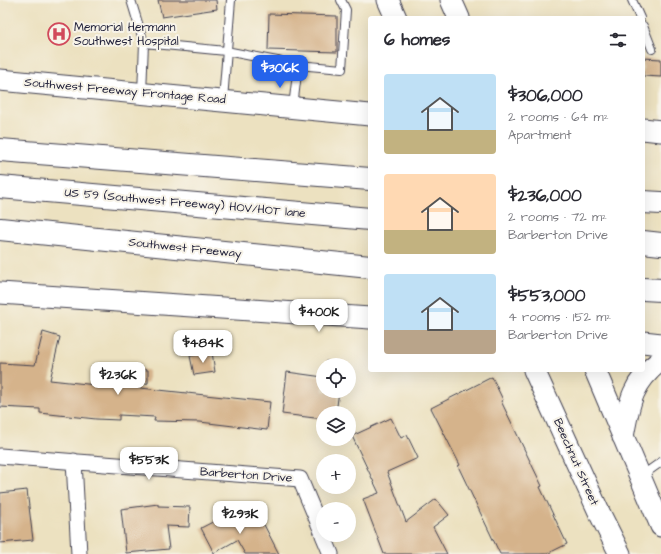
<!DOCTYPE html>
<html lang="en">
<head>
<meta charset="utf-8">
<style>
  body { margin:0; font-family:"Architects Daughter",sans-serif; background:#f2f2f3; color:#2b2b33; height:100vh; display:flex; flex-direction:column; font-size:15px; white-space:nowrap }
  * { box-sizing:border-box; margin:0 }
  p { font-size:13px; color:#7c7c81 }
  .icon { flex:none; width:22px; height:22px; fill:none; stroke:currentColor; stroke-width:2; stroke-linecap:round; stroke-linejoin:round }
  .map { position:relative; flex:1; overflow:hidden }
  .side { position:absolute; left:368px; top:16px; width:277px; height:356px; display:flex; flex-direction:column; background:#fff; border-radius:4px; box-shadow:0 4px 16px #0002 }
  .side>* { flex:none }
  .tools { position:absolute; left:316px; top:358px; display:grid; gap:8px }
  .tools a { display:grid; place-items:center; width:40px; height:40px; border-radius:50%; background:#fff; box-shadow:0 4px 16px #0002; font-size:20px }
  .price { position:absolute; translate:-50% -34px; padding:0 9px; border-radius:8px; background:#fff; color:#222; font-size:13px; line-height:26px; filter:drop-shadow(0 1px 2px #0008) }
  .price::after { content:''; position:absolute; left:50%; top:24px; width:12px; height:9px; margin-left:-6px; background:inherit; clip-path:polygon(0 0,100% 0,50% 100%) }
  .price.selected { background:#2563eb; color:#fff }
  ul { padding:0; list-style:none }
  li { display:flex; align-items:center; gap:12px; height:100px; padding:0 16px }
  li span { display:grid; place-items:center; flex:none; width:112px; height:80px; border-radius:4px; color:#555 }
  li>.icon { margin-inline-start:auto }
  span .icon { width:48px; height:48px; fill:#fffc; stroke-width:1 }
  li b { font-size:17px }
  h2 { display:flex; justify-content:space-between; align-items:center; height:48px; padding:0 16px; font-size:17px }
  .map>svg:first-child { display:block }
  .building { fill:#d5b38b }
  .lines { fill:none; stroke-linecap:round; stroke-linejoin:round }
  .lane-casing { stroke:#403f4f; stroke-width:10 }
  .street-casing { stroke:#403f4f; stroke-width:17 }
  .secondary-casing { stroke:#403f4f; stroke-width:23 }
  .highway-casing { stroke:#403f4f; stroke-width:24 }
  .lane { stroke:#fff; stroke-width:8 }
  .street { stroke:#fff; stroke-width:15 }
  .secondary { stroke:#fff; stroke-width:21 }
  .highway { stroke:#fff; stroke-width:22 }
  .labels { text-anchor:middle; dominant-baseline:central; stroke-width:4; stroke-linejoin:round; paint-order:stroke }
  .poi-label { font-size:12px; fill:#22223b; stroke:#f7f3e8; text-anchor:start }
  .street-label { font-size:12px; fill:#22223b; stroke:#f7f3e8 }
</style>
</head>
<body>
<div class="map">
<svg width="661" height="554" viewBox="0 0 661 554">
  <rect width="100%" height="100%" fill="#f7f3e8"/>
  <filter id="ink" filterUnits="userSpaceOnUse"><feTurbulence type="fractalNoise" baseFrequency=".025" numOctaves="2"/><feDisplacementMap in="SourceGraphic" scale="8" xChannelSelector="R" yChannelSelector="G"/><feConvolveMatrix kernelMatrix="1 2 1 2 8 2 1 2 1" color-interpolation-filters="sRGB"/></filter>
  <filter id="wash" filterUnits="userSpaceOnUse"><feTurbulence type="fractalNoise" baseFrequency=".012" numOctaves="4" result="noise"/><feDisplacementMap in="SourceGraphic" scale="16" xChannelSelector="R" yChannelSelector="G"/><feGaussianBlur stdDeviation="0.9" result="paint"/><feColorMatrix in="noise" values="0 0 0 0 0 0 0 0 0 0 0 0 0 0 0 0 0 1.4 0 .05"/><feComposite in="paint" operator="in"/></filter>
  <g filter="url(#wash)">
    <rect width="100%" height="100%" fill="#ece1c0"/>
    <g id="blocks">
      <!-- building -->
      <path class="building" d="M158,0H216L217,9L162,17Z
        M269,14L337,16V52L268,50Z
        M643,58L661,59V77L643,76Z
        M43,332L60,337L50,380L96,385V377L118,378V368L148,370V383L131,387L270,402L267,430L200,422L154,421L155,417L119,415V420L96,419L40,413V409L0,407V363L35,365Z
        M212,352L215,372L194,375L190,356Z
        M326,361L342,363V365H325Z
        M287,372L323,377V391H339L336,413H323V419L282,414Z
        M492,377L503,400L501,401L542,486L540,487L567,544L547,554H500L458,466L460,465L431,408Z
        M391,418L401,438L407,435L418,458L387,472L406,522L436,499L449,515L433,527L447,554H384L363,499L379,493L352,436Z
        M27,490L33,540L0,543V493Z
        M158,504V506L190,507L189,527L166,526L169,549L126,553L121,509Z
        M234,511L241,525L259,515L279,554H245L237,540L214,553L201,528Z"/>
    </g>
  </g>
  <g filter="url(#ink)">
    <use href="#blocks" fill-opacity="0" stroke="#403f4f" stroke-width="1"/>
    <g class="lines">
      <!-- lane casing -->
      <g class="lane-casing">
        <path id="lane" d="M131,0L144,43L142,93
          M632,0L640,18
          M643,26L652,49
          M144,43L226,51L298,65
          M223,100L231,0
          M293,107L298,65L342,69L346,10L341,0
          M640,477L661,462"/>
      </g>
      <!-- street casing -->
      <g class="street-casing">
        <path id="street" d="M0,456L300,479L323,534
          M74,461L79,554
          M323,535L331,554"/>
      </g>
      <!-- secondary casing -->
      <g class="secondary-casing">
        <path id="secondary" d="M388,0L396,18
          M451,0L459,18
          M0,80L370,115
          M643,129L661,131
          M0,293L370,318
          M643,342L661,344
          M534,370L599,512L620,554
          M595,370L661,526
          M623,437C629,403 632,382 661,360"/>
      </g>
      <!-- highway casing -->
      <g class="highway-casing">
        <path id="highway" d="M0,150L370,179
          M0,187L370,219
          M643,202L661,203
          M0,229L370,267
          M643,242L661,244
          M643,289L661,290"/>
      </g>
      <!-- lane -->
      <use href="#lane" class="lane"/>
      <!-- street -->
      <use href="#street" class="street"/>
      <!-- secondary -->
      <use href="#secondary" class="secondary"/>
      <!-- highway -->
      <use href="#highway" class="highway"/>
    </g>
  </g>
  <!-- icons -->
  <defs>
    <g id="hospital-ring" transform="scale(1.15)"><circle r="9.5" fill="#f7f3e8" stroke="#d1495b" stroke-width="1.5"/><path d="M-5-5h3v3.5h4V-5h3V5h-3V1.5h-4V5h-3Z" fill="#d1495b"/></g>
  </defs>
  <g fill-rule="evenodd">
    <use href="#hospital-ring" x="59" y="34"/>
  </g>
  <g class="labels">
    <!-- poi labels -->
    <g class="poi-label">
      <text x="74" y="27">Memorial Hermann<tspan x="74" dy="14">Southwest Hospital</tspan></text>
    </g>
    <!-- street labels -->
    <g class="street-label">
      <text transform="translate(125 91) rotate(5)">Southwest Freeway Frontage Road</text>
      <text transform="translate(185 203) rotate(5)">US 59 (Southwest Freeway) HOV/HOT lane</text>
      <text transform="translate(185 248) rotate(6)">Southwest Freeway</text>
      <text transform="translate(576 462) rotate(66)">Beechnut Street</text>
      <text transform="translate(246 475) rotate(4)">Barberton Drive</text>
    </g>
  </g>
</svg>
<div class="tools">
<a><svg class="icon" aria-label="locate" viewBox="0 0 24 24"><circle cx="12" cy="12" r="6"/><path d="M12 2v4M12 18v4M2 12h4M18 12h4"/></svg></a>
<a><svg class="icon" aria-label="layers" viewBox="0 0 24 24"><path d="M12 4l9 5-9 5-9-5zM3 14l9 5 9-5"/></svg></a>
<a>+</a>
<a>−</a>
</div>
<b class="price selected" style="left:280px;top:89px">$306K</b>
<b class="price" style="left:319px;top:333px">$400K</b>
<b class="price" style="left:203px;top:364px">$484K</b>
<b class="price" style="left:118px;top:396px">$236K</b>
<b class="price" style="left:149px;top:481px">$553K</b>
<b class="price" style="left:240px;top:535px">$293K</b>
<section class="side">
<h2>6 homes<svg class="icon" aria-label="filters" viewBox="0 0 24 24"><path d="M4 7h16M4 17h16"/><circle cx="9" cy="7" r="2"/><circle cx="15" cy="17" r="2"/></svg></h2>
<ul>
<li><span style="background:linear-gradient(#bfe0f5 70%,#c2b280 0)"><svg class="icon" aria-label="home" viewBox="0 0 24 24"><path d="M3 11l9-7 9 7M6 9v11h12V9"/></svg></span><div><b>$306,000</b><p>2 rooms · 64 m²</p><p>Apartment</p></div></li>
<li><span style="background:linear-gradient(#ffd9b3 70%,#c2b280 0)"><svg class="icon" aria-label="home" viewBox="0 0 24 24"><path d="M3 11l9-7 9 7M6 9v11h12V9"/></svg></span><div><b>$236,000</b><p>2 rooms · 72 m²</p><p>Barberton Drive</p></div></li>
<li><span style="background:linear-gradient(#bfe0f5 70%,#b9a48a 0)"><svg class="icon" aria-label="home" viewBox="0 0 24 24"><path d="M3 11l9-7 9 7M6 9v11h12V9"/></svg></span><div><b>$553,000</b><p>4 rooms · 152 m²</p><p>Barberton Drive</p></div></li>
</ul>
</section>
</div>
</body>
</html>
